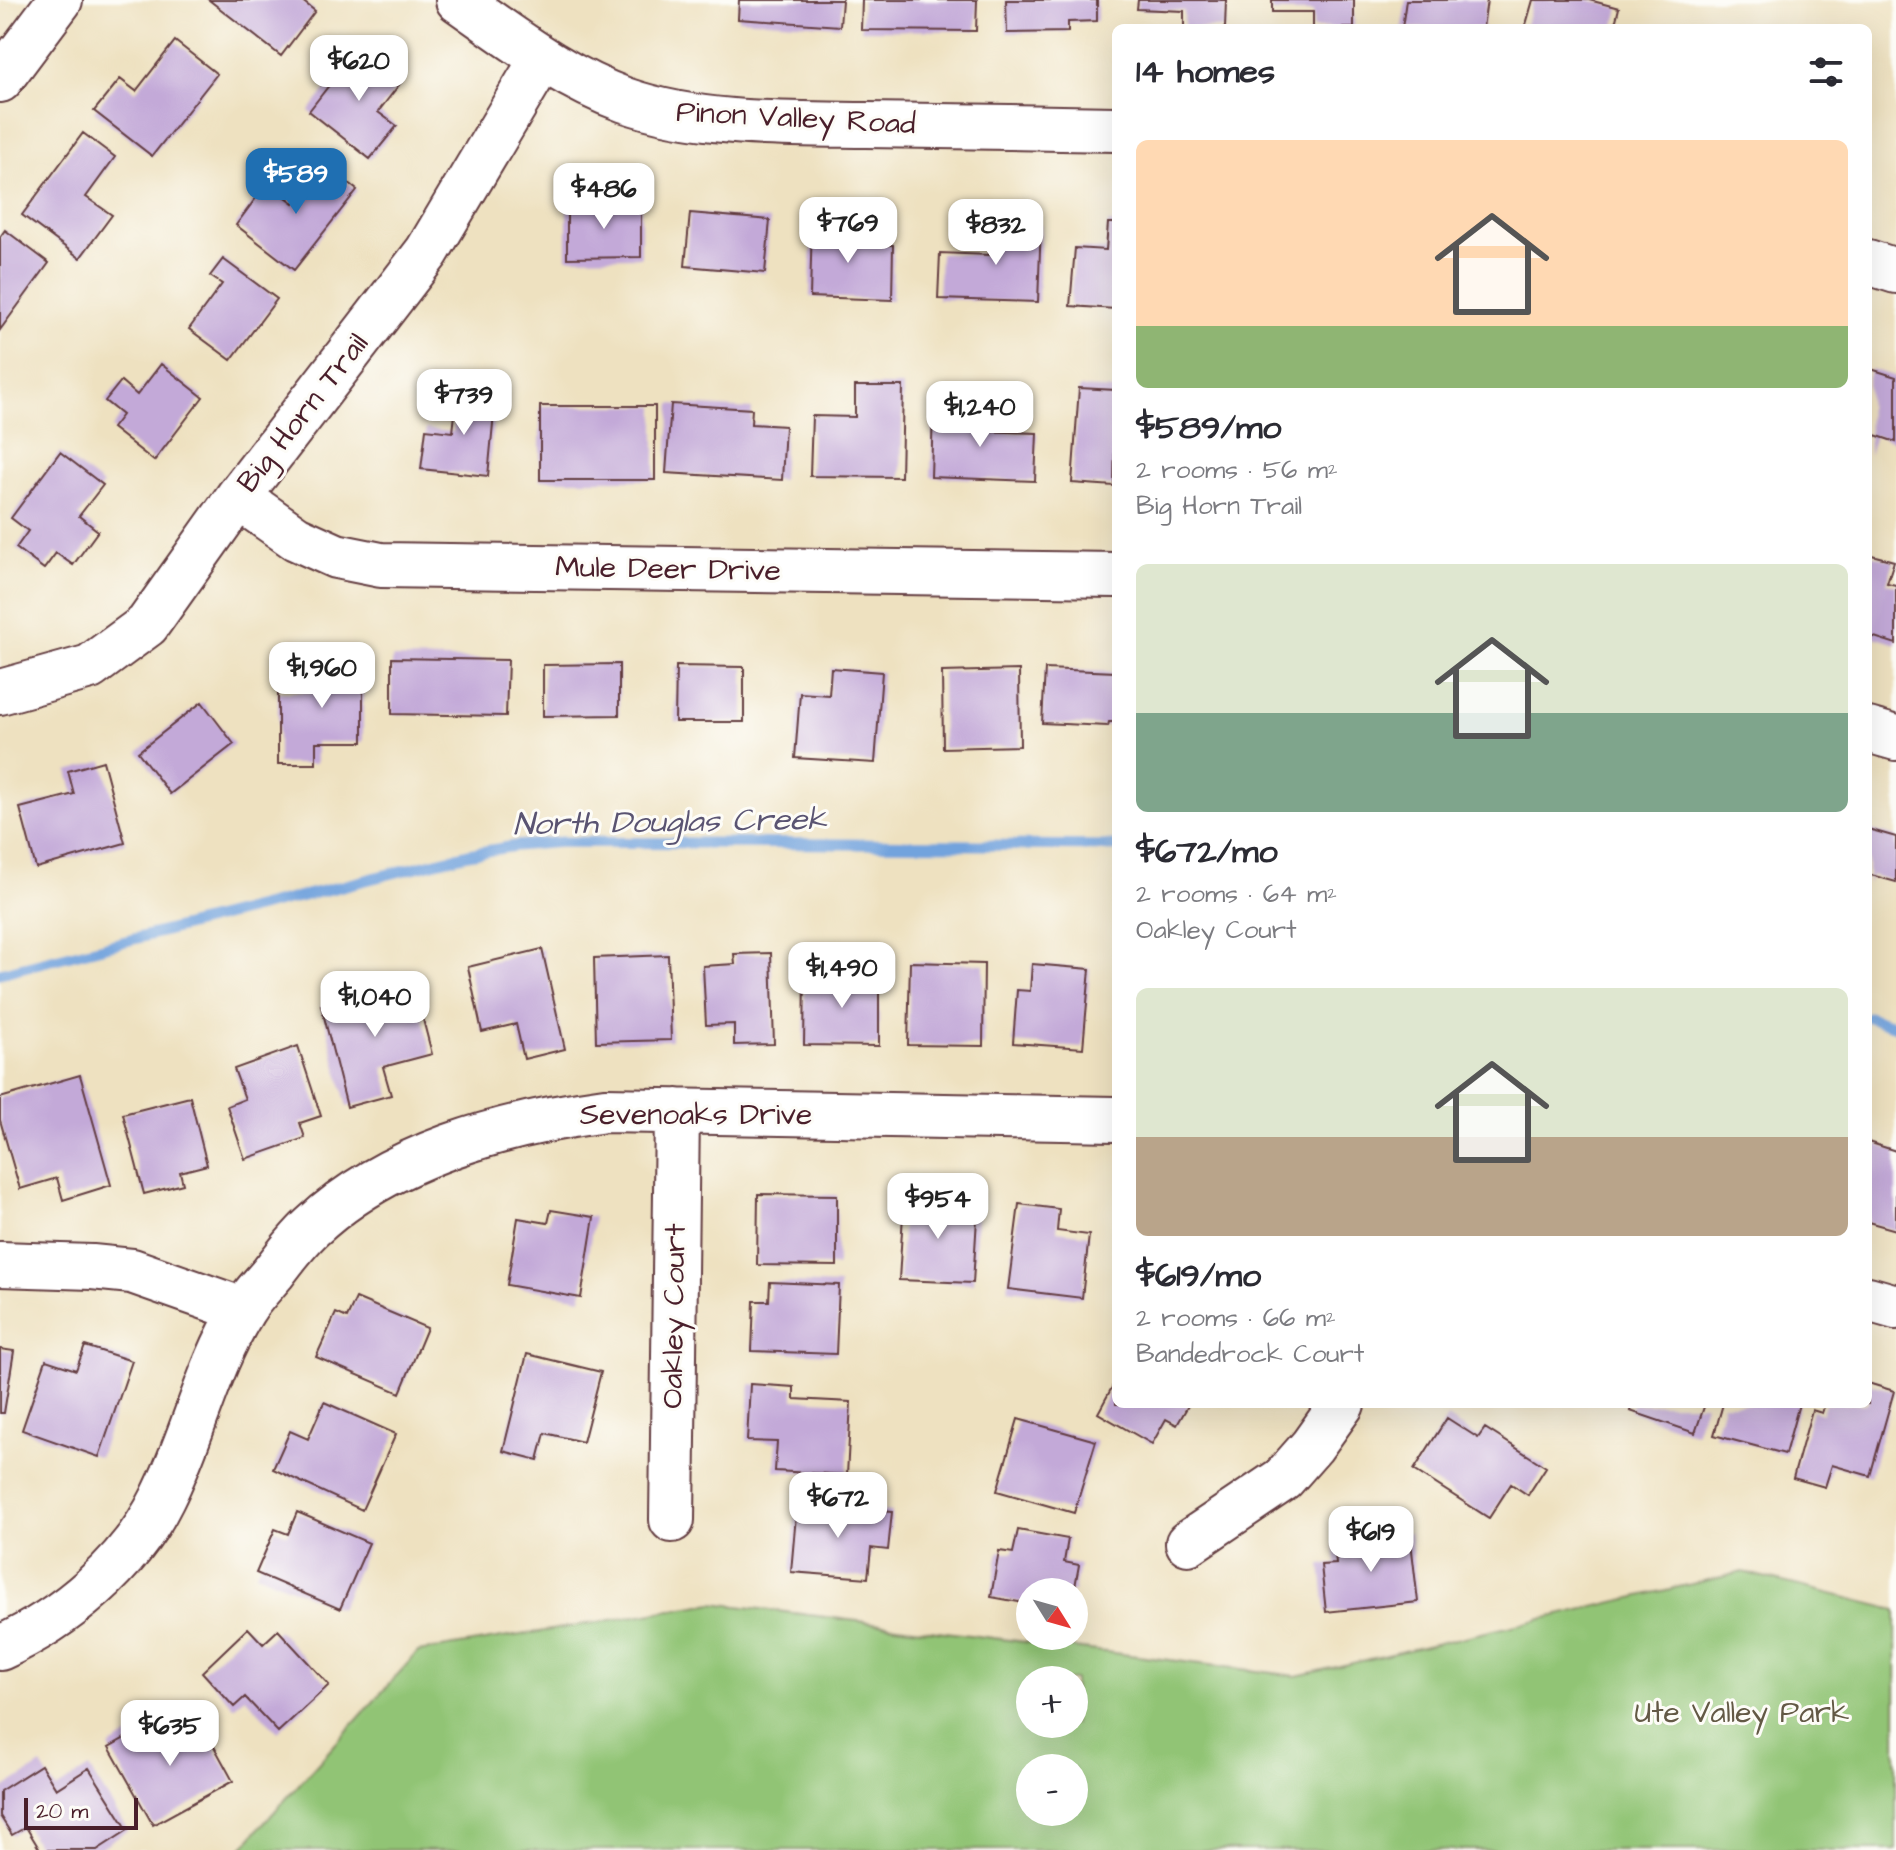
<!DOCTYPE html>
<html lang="en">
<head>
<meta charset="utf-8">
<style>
  body { margin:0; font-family:"Architects Daughter",sans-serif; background:#f7f7f7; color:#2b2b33; height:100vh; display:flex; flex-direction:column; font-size:30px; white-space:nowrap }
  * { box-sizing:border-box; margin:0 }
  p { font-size:26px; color:#7c7c81 }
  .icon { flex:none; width:44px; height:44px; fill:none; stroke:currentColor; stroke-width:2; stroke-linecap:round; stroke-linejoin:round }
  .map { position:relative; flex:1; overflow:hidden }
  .drawer { position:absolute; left:1112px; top:24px; width:760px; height:1384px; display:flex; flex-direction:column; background:#fff; border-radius:12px; box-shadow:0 8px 32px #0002 }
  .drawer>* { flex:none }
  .needle { width:52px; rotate:127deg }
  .fabs { position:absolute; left:1016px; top:1578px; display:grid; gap:16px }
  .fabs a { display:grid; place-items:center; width:72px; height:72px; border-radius:50%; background:#fff; box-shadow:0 8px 32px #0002; font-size:40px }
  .scale { position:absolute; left:24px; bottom:20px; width:114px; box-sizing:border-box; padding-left:8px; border:4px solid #4a1f2b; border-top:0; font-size:22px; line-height:28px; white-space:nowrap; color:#4a1f2b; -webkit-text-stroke:6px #fdfcf7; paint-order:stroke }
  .price { position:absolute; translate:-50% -68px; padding:0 18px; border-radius:16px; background:#fff; color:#222; font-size:26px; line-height:52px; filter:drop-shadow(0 2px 4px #0008) }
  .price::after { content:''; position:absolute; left:50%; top:48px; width:24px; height:18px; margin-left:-12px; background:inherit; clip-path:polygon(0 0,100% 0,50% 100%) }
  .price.on { background:#1f6fb2; color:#fff }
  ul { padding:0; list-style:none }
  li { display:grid; align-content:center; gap:16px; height:424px; padding:0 24px }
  li span { display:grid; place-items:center; height:248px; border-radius:12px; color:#555 }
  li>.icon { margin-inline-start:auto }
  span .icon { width:144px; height:144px; fill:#fffc; stroke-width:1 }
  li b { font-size:34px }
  h2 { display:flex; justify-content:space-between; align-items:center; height:96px; padding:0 24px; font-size:34px }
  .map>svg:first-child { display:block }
  .green { fill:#91c475; stroke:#6e7250; stroke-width:2; fill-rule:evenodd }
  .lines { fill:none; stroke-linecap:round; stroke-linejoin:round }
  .stream { stroke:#72a3dd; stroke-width:11 }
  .building { fill:#c3a9d8 }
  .minor-casing { stroke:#633c41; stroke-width:48 }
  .minor { stroke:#fff; stroke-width:44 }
  .labels { text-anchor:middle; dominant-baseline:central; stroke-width:6; stroke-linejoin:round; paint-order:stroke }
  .street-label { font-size:30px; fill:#4a1f2b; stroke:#fdfcf7 }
  .park-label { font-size:30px; fill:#635945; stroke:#fdfcf7 }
  .water-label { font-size:32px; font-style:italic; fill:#5a5472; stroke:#fdfcf7 }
</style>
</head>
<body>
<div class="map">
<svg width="1896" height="1850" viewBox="0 0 1896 1850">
  <rect width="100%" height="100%" fill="#fdfcf7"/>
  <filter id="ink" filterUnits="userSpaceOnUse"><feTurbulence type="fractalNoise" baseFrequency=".0125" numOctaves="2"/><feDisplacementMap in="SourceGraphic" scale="16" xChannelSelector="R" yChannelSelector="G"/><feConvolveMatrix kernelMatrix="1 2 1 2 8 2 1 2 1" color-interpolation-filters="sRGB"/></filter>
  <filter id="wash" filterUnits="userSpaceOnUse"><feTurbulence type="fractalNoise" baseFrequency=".006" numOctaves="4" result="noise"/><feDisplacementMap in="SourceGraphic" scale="32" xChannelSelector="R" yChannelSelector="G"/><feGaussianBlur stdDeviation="1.8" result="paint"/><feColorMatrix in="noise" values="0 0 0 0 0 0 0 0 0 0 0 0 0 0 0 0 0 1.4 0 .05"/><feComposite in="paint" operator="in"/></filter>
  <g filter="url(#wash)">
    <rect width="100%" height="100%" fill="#eee1c0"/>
    <!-- green -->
    <path class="green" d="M1743,1572L1896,1610V1850H240L418,1652L713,1603L1297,1676ZM1030,1680H1074V1724H1030ZM1030,1768H1074V1812H1030Z"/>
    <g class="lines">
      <!-- stream -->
      <path class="stream" d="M0,973L468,854L515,846L562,842L1116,846
        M1868,1017L1896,1026"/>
    </g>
    <g id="blocks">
      <!-- building -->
      <path class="building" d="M209,0H301L315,11L281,56Z
        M739,0H842L840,26L738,19Z
        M862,0H977L976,31L861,30Z
        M1006,0H1097V21L1068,22V32L1007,33Z
        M1138,0H1226L1225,28H1184V11L1137,9Z
        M1272,0H1354V28H1313V12H1272Z
        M1406,0H1487L1483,28H1402Z
        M1533,0H1589L1619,8L1614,28H1525Z
        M175,41L217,74L152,156L94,111L120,79L136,91Z
        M359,47L402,81L378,112L397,126L370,159L309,111Z
        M83,133L115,157L86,197L112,215L80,258L22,215Z
        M324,164L357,190L294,270L236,225L267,183L294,203Z
        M641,204V257L567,258V205Z
        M690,213L770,220L765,273L685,266Z
        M812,221L853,222L852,244L893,245L892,300L810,297Z
        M990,222L1041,224L1038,302L938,299L940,253L989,255Z
        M1108,223H1116V309L1070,306L1075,248L1106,250Z
        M5,230L49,263L0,330V237Z
        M223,259L277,299L231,360L189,329L222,284L210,276Z
        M161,364L203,397L154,461L112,428L122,415L105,401L121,381L137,395Z
        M1871,369L1896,377V442L1875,435L1869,455L1868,377Z
        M855,386H903L901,477L810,476L812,416L855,417Z
        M458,388L496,392L488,476L421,469L426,429L453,432Z
        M1079,388L1116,390L1114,486L1072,483Z
        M671,404L752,409L751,424L785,426L782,480L666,473Z
        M540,406H655V480H540Z
        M933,410L982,411L981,431L1037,433L1035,481L931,477Z
        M60,452L103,485L79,516L98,531L73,565L56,553L44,569L16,548L28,531L11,518Z
        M1868,554L1894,561L1887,583L1896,585V644L1868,635Z
        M314,655H363V742H316V764H278V692H313Z
        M392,658L508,660L506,716L392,714Z
        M619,664V715L543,716V665Z
        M676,666L744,667V722H675Z
        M831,668L882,672L875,763L795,758L800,693L829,695Z
        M1045,669L1116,672V722H1109L1108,726L1042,723Z
        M1019,670L1020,746L943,748L942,672Z
        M202,702L234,744L170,794L138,752Z
        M103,761L125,843L36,868L20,808L74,794L68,771Z
        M1868,829L1896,837V882L1871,875L1868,884Z
        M542,949L565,1049L524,1059L516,1024L482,1032L468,967Z
        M771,953L774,1044L734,1045V1024L706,1025L703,966L735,964L734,954Z
        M668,955L671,1040L596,1042L594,958Z
        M910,962L984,964L983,1046L908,1045Z
        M1032,964L1090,969L1083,1048L1013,1043L1017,990L1030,991Z
        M805,974L879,975V1046L804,1045Z
        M413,981L432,1054L383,1067L391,1095L347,1107L321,1005Z
        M298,1046L321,1116L300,1123L305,1138L245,1159L227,1106L245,1099L234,1069Z
        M80,1075L111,1185L63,1200L57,1178L20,1189L0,1120V1098Z
        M190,1097L207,1165L180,1172L183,1184L144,1194L123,1114Z
        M1868,1142L1896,1151V1230L1868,1222Z
        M758,1194L837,1195V1266L757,1265Z
        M904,1198L978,1202L973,1283L899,1280Z
        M1019,1204L1059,1209L1057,1231L1089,1235L1082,1298L1008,1289Z
        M551,1210L594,1217L581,1298L507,1285L518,1218L548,1223Z
        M770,1282L839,1285L836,1354L752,1351L754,1301H769Z
        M356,1298L427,1328L400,1393L316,1357L336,1313L347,1318Z
        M85,1346L132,1361L99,1457L22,1430L46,1360L76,1370Z
        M0,1349L14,1351L4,1413H0Z
        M527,1354L601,1372L583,1442L545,1433L538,1460L503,1451Z
        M1116,1380V1404H1189L1177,1425L1166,1419L1152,1444L1098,1413Z
        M1868,1383L1894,1391L1870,1476L1832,1465L1825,1487L1793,1478L1812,1410L1822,1413L1825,1404H1868Z
        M750,1384L794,1387V1399L851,1402L847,1475L775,1471L777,1442L747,1441Z
        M324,1402L396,1434L362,1510L273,1469L290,1431L308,1439Z
        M1633,1404H1705L1695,1433L1630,1411Z
        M1723,1404H1799L1785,1454L1714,1435Z
        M1447,1418L1478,1438L1485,1428L1546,1467L1528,1495L1511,1484L1489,1518L1414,1470Z
        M1018,1419L1096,1441L1074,1513L997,1491Z
        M797,1504L892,1512L888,1550L871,1548L868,1578L791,1572Z
        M297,1512L369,1543L340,1609L256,1573L275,1529L288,1534Z
        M1018,1530L1068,1539L1064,1562L1079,1565L1074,1592H1030V1604L991,1597L999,1551L1013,1553Z
        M1410,1533L1418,1602L1326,1612L1321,1565L1336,1564L1334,1542Z
        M248,1628L263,1644L278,1630L329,1685L278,1732L245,1697L234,1707L202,1672Z
        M159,1719L169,1736L199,1719L233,1781L153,1825L109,1747Z
        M41,1765L56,1789L89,1768L128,1830L97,1850H40L26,1827L12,1835L0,1816V1791Z"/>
    </g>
  </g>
  <g filter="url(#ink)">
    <use href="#blocks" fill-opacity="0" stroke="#633c41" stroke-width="2"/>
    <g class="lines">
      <!-- minor casing -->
      <g class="minor-casing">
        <path id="minor" d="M458,0C511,37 563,78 625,100C700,126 787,124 866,125C949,126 1033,127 1116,129
          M0,80L60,0
          M1868,262L1896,271
          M238,497L296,538L336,556L381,565L1116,575
          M0,692L90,667L147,625L238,497L427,252L542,59
          M1868,730L1896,738
          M0,1264L92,1267L132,1271L243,1310
          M1868,1299L1896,1307
          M672,1520L677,1111
          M1188,1543L1283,1479L1312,1446L1342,1404
          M0,1648C65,1619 130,1564 162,1499C193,1438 207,1368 243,1310C251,1297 263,1285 273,1273C285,1257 298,1240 312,1227C390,1154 503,1124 605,1110L1116,1119"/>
      </g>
      <!-- minor -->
      <use href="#minor" class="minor"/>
    </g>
  </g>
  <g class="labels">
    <!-- street labels -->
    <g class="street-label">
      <text transform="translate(796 118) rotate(3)">Pinon Valley Road</text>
      <text transform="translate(303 413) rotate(-52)">Big Horn Trail</text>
      <text transform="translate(668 569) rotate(1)">Mule Deer Drive</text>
      <text x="696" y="1115">Sevenoaks Drive</text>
      <text transform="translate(674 1316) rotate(-89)">Oakley Court</text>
    </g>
    <!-- park labels -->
    <g class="park-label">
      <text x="1742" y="1713">Ute Valley Park</text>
    </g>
    <!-- water labels -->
    <g class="water-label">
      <text transform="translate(670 822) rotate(-1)">North Douglas Creek</text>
    </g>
  </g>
</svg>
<div class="fabs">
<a><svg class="needle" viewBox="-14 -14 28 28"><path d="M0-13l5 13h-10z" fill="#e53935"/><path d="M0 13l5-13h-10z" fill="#7c7c81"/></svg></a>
<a>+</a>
<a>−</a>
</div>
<div class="scale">20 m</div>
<b class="price" style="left:359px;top:103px">$620</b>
<b class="price on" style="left:296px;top:216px">$589</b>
<b class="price" style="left:604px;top:231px">$486</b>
<b class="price" style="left:848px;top:265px">$769</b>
<b class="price" style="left:996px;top:267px">$832</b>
<b class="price" style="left:464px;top:437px">$739</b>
<b class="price" style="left:980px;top:449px">$1,240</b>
<b class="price" style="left:322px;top:710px">$1,960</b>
<b class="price" style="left:842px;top:1010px">$1,490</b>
<b class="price" style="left:375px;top:1039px">$1,040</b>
<b class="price" style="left:938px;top:1241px">$954</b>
<b class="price" style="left:838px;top:1540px">$672</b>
<b class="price" style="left:1371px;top:1574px">$619</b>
<b class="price" style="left:170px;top:1768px">$635</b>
<section class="drawer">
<h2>14 homes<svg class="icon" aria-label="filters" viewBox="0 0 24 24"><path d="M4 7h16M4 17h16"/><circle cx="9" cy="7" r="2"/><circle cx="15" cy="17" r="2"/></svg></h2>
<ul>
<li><span style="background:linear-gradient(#ffd9b3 75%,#8fb573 0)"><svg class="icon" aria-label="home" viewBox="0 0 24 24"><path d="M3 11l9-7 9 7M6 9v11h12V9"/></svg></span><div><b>$589/mo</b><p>2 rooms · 56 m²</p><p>Big Horn Trail</p></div></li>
<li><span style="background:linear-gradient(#dfe7d0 60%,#7fa58c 0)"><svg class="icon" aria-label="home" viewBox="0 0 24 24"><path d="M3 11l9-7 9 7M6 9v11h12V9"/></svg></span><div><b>$672/mo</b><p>2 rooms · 64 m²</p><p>Oakley Court</p></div></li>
<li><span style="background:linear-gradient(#dfe7d0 60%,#b9a48a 0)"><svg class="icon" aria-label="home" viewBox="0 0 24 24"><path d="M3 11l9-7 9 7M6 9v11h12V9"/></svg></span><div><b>$619/mo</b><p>2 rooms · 66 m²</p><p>Bandedrock Court</p></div></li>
</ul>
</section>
</div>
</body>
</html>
